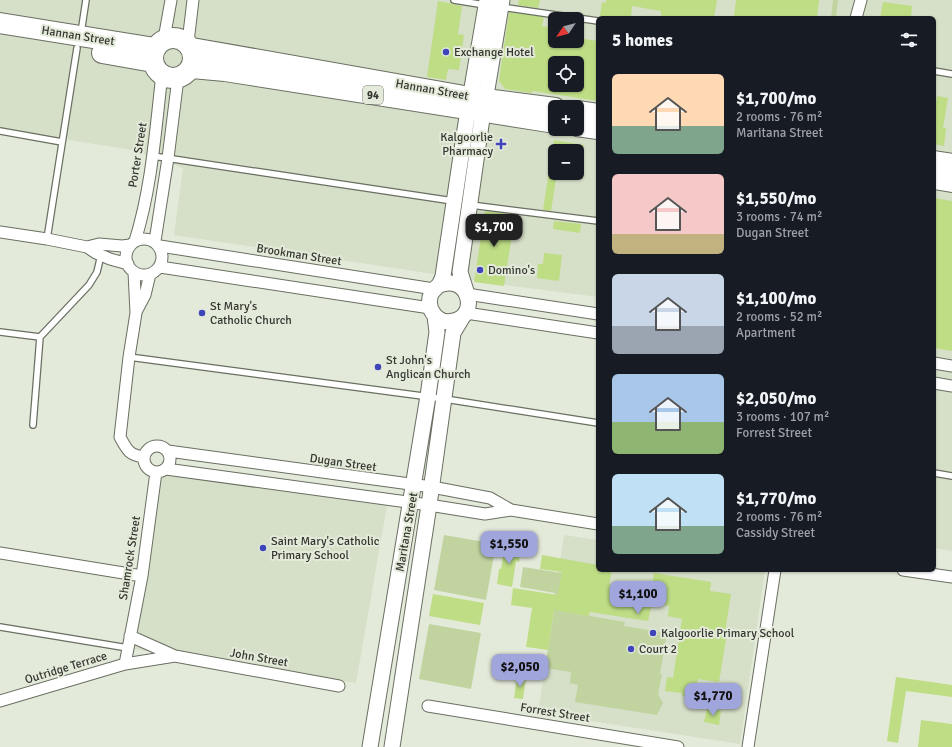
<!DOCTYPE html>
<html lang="en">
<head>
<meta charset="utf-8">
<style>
  body { margin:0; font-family:Signika,sans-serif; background:#20242c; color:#f1f3f6; height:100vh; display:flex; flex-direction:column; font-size:15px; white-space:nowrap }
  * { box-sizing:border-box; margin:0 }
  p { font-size:13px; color:#9ea1a6 }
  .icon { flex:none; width:22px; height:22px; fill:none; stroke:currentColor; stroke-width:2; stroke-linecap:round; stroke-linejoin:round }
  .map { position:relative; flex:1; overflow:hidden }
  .panel { position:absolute; left:596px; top:16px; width:340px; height:556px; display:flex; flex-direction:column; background:#171b24; border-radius:6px; box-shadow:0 1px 3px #0004 }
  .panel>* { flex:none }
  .needle { width:26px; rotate:235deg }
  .fabs { position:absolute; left:548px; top:12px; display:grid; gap:8px }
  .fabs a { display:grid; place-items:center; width:36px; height:36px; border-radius:6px; background:#171b24; box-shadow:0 1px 3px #0004; font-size:20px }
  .price { position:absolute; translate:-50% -34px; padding:0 9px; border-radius:8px; background:#a0a5db; color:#111; font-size:13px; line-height:26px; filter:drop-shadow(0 1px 2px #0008) }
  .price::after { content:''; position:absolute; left:50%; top:24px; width:12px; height:9px; margin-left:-6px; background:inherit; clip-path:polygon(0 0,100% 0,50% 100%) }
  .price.on { background:#222; color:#fff }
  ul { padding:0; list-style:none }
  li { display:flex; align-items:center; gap:12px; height:100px; padding:0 16px }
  li span { display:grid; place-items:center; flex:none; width:112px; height:80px; border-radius:6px; color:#555 }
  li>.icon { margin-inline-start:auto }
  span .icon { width:48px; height:48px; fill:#fffc; stroke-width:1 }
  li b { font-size:17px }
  h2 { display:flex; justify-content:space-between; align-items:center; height:48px; padding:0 16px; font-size:17px }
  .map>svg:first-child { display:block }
  .built { fill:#d6dfc8; fill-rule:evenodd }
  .green { fill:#c1d4a0 }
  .building { fill:#bedd85; fill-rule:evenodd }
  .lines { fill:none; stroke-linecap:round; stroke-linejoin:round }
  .lane-casing { stroke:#696f61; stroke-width:8 }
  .street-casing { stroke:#696f61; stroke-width:13 }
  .secondary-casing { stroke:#696f61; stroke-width:17 }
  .highway-casing { stroke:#696f61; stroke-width:22 }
  .lane { stroke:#fff; stroke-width:5.5 }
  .street { stroke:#fff; stroke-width:11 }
  .secondary { stroke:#fff; stroke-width:15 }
  .highway { stroke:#fff; stroke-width:20 }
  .poi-dot { fill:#3e45b9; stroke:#e4eada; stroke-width:1.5 }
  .labels { text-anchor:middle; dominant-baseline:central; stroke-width:4; stroke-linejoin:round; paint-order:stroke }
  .shield { fill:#e4eada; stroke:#696d64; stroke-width:1 }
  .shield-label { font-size:11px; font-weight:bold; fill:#343731 }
  .street-label { font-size:12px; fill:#343731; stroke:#e4eada }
  .poi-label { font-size:12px; fill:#343731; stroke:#e4eada; text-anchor:start }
</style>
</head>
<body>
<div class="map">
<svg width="952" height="747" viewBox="0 0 952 747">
  <rect width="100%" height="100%" fill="#e4eada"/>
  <!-- built -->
  <path class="built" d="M0,0H952V551L934,548V18H598V297L520,287L174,235L183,168L132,150L0,129ZM555,19H577V41H555ZM555,63H577V85H555ZM555,107H577V129H555ZM555,151H577V173H555Z
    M166,469L388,500L356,683L128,648L156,472Z
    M564,535L598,540V570H765L740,744L538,713Z"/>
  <!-- green -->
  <path class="green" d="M833,0H838L836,18H831Z
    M444,535L496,544L486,600L434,590Z
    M523,567L562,573L563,597L561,611L625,622L624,626L667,633L660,674H662L658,694L663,703L657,715L575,702L578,685L570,683L571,672L545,668L554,612L552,611L555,593L520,587Z
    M429,624L481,633L471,689L419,679Z"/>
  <!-- building -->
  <path class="building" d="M519,0H540L538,8L518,5Z
    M606,0H717L714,18H676L661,16V11L632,6L631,18L600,16L602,2L606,3Z
    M736,0H819L817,18H738V16H734Z
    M438,1L462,6L458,34L464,35L459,70L448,69L446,80L427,77Z
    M883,2L912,6L911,18H880Z
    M509,12L544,17L542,26L555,28V41L583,44L584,39L598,41V101L533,91L532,93L505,89L499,81ZM555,63H577V85H555Z
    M937,96L948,98L943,128H946L944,146L934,144V102L936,103Z
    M554,140L584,145L583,151H552Z
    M551,158H555V173H557L551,211L543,210Z
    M934,198L952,201V351L934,348Z
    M485,211L515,215L504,286L474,282Z
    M554,221L581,224L580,233L553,229Z
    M544,253L562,255L559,281L537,278L538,264H543Z
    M505,543L521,546L519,562L516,561L512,587L497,584L499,569H501Z
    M542,555L598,565V570H612L609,584L629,588L628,593L650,597L654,573L711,582L710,591L731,594L725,632L727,633L719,682L698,679L695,698L682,696V693L665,691L667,677L673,678L682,619L668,616L669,606L652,603L648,621L590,612L589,616L554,610L548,650L526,647L532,608L511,605L513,588L558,595L562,572L540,569Z
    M433,594L484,603L480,625L429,616Z
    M517,676L526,677L523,699L514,698Z
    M896,677L952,685V697L906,691L898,743L887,741Z
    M707,708L721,711L719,725L704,722Z
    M921,720L952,724V747H918Z"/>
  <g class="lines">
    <!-- lane casing -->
    <g class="lane-casing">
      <path id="lane" d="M454,0L485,5
        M501,7L598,21
        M81,33L86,0
        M934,71L952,74
        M0,131L62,142
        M153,156L453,201
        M471,205L598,221
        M47,239L77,48
        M0,332L40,337
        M129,357L445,399L598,423
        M33,425L40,337L89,285L97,272L101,255
        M934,473L952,476
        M0,627L128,648"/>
    </g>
    <!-- street casing -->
    <g class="street-casing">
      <path id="street" d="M856,18L861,0
        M164,39L171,0
        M188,42L193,0
        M0,232L47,239L87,247L96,253L110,259L128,264
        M126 257a18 18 0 1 1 36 0a18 18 0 1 1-36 0Z
        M135,241C151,190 155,136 161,83L159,73
        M155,241L168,158L178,78
        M160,246L434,289
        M87,247L99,244L122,246L130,245
        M160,267L430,308
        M134,272L136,313L129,357L120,437C127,450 129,455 144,457
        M467,294L598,314
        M136,312L145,295L150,274
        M466,313L598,333
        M934,363L952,366
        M934,383L952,386
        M144 459a13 13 0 1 1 26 0a13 13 0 1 1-26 0Z
        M168,451L432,487L490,498L511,510
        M166,469L429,505L485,514L511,510L598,524
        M0,553L142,576
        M903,570L952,577
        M130,636L175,656L339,686
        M125,664L175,656
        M0,701L125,664L142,576L156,472
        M428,706L678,747
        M748,747L775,570"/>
    </g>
    <!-- secondary casing -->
    <g class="secondary-casing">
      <path id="secondary" d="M439,285C469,273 480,316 453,321C438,325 425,309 431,294C433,290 436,288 439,285C441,282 442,279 443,276L466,123L487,0
        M466,291L460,272L481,125L502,0
        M370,747L428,396L437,332L435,316
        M392,747L429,505L453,333L462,318"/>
    </g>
    <!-- highway casing -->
    <g class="highway-casing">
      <path id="highway" d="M0,23L155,48
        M153 58a20 20 0 1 1 40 0a20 20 0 1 1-40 0Z
        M192,48L470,97L555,108
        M102,53L153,62
        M192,68L225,71L555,123
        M577,111L598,114
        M577,126L598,129
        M934,161L952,164
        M934,179L952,182"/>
    </g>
    <!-- lane -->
    <use href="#lane" class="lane"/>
    <!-- street -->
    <use href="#street" class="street"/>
    <!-- secondary -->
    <use href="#secondary" class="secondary"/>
    <!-- highway -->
    <use href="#highway" class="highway"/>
  </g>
  <!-- markers -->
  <g class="poi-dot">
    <circle cx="446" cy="52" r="4"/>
    <path d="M499 138h4v4h4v4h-4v4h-4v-4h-4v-4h4z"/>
    <circle cx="480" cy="270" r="4"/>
    <circle cx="202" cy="313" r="4"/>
    <circle cx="378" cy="367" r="4"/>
    <circle cx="263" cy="548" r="4"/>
    <circle cx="653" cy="633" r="4"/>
    <circle cx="631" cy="649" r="4"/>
  </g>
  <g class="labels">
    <!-- shield labels -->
    <rect class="shield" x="363" y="86" width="20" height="18" rx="3"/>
    <g class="shield-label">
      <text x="373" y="95">94</text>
    </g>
    <!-- street labels -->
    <g class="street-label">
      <text transform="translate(78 36) rotate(9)">Hannan Street</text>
      <text transform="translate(432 90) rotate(10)">Hannan Street</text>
      <text transform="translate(138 155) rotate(-81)">Porter Street</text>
      <text transform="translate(299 255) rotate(9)">Brookman Street</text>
      <text transform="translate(343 463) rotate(8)">Dugan Street</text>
      <text transform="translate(407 532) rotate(-80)">Maritana Street</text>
      <text transform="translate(130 558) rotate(-81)">Shamrock Street</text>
      <text transform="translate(259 658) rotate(10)">John Street</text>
      <text transform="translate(66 668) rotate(-17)">Outridge Terrace</text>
      <text transform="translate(555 713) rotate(9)">Forrest Street</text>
    </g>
    <!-- poi labels -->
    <g class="poi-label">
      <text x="454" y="52">Exchange Hotel</text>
      <text x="493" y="137" text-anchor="end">Kalgoorlie<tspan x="493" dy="14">Pharmacy</tspan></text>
      <text x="488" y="270">Domino's</text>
      <text x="210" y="306">St Mary's<tspan x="210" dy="14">Catholic Church</tspan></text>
      <text x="386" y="360">St John's<tspan x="386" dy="14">Anglican Church</tspan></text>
      <text x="271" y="541">Saint Mary's Catholic<tspan x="271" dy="14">Primary School</tspan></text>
      <text x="661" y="633">Kalgoorlie Primary School</text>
      <text x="639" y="649">Court 2</text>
    </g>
  </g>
</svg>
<div class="fabs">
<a><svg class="needle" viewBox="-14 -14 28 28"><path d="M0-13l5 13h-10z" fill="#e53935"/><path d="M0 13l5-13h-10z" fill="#9ea1a6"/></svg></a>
<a><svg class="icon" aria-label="locate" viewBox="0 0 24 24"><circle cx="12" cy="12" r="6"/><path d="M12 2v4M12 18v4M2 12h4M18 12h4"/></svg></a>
<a>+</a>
<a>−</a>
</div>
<b class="price on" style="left:494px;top:248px">$1,700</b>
<b class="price" style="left:509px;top:565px">$1,550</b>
<b class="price" style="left:638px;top:615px">$1,100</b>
<b class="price" style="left:520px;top:688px">$2,050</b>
<b class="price" style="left:713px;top:717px">$1,770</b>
<section class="panel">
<h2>5 homes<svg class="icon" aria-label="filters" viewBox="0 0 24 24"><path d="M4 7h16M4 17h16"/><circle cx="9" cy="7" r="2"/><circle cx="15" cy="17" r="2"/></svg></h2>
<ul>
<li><span style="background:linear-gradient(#ffd9b3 65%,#7fa58c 0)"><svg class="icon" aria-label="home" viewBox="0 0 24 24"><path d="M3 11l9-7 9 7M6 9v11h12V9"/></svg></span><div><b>$1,700/mo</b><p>2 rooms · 76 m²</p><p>Maritana Street</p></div></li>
<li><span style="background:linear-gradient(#f6c9c9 75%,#c2b280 0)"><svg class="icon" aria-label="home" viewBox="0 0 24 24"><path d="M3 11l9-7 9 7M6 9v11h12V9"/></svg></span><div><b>$1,550/mo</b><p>3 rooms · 74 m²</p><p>Dugan Street</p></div></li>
<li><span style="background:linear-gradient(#c9d6e8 65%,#9aa5b1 0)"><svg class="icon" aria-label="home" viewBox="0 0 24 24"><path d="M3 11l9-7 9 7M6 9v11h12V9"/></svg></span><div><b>$1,100/mo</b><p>2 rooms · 52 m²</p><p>Apartment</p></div></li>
<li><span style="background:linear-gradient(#a9c7e8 60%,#8fb573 0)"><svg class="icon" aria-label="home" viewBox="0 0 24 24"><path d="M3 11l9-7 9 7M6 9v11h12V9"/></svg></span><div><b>$2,050/mo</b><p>3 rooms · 107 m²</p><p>Forrest Street</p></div></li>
<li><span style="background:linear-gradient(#bfe0f5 65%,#7fa58c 0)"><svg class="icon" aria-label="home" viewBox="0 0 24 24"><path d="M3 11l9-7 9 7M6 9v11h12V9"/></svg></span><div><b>$1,770/mo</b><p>2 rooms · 76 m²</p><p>Cassidy Street</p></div></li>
</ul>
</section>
</div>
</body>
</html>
